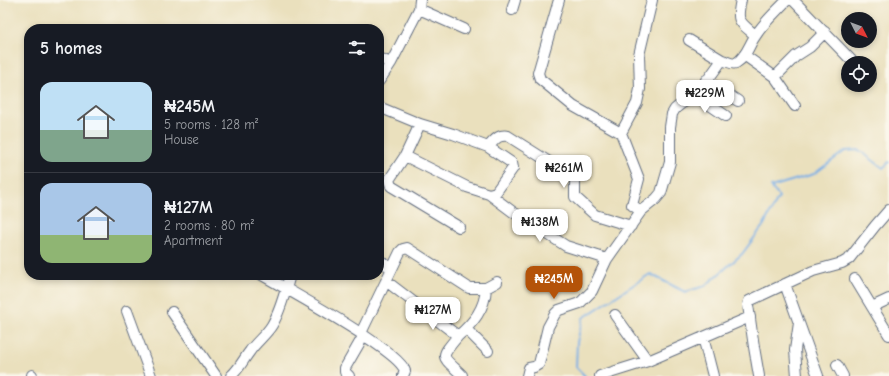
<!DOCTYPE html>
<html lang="en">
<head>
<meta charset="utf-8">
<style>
  body { margin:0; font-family:"Comic Neue",sans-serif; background:#20242c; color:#f1f3f6; height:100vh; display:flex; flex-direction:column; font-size:15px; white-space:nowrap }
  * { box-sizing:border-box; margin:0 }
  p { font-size:13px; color:#9ea1a6 }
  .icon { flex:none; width:22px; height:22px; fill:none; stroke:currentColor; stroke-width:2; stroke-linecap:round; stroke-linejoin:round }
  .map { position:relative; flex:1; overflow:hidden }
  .sheet { position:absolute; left:24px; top:24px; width:360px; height:256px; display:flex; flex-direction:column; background:#171b24; border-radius:16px; box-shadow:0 2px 6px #0003 }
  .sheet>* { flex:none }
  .needle { width:26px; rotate:132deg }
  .fabs { position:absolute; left:841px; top:12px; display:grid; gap:8px }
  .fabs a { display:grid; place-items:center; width:36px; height:36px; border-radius:50%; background:#171b24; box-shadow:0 2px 6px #0003; font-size:20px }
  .price { position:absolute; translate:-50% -34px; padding:0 9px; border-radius:8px; background:#fff; color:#222; font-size:13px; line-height:26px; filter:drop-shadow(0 1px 2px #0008) }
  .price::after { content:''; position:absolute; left:50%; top:24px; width:12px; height:9px; margin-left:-6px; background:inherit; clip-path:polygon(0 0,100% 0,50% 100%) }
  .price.current { background:#b45309; color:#fff }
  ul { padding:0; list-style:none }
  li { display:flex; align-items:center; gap:12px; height:100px; padding:0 16px }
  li+li { border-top:1px solid #363941 }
  li span { display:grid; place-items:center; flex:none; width:112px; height:80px; border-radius:12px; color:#555 }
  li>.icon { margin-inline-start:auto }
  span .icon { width:48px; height:48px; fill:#fffc; stroke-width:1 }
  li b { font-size:17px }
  h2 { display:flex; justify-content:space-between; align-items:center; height:48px; padding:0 16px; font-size:17px }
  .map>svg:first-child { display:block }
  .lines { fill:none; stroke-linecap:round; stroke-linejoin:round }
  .stream { stroke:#77aee6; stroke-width:2 }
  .minor-casing { stroke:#636d7f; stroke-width:12 }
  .minor { stroke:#fff; stroke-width:10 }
</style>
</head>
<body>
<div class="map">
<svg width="889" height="376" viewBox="0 0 889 376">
  <rect width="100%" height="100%" fill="#fbf7ec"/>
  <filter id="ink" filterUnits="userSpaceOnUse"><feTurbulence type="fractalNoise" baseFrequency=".025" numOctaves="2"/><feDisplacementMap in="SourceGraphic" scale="8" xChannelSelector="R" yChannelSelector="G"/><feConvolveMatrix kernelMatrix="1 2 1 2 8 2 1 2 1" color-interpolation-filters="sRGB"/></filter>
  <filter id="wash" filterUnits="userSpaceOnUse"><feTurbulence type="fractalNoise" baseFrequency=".012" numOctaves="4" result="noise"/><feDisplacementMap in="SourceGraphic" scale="16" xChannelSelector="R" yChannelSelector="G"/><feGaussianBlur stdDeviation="0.9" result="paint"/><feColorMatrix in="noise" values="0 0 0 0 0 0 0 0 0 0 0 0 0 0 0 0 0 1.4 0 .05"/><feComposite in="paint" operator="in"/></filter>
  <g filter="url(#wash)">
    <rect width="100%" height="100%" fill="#eae0bd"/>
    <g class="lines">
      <!-- stream -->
      <path class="stream" d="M585,376L576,367L577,342L583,318L650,274L685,292L705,286L742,254L763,226L779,197L771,187L814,174L845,151L859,150L883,168L889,162
        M618,376H622"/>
    </g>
  </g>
  <g filter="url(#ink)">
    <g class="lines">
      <!-- minor casing -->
      <g class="minor-casing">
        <path id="minor" d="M559,0L538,73L540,79L573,106L621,133L639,179L632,205L641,211
          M741,0C736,22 739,21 755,35
          M793,0L854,63
          M419,9L464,29
          M512,10L515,0
          M689,40L722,60
          M744,55L775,77L795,106
          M379,58L391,63
          M775,77L796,56L810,47L825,32
          M706,80L738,101
          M379,81L391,63L419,9L420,0
          M695,95L726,116
          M379,107L420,124L453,134L488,147L512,163L513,168L496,192L489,194
          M420,124L405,156L389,180L391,186L459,227
          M621,133L637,103L640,89L639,55L652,0
          M488,147C495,140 498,134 508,136L573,177L575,180V197L595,215L631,226
          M405,156L467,187L489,194L513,212L566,246L607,259
          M379,260L391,268
          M262,275C286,289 399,350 405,371L403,376
          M855,279L889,335
          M386,281L458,336C439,359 441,355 462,375
          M785,284L799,323L795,350L797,376
          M872,307L889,299
          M127,311L151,376
          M172,312L216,376
          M615,315L648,361
          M799,323L818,376
          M466,329L488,351
          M361,333L400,252L403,249L407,248L469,288H486L497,282
          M458,336C473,323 485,309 486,288
          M703,337L713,376
          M837,365L843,376
          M32,375V376
          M231,376C240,368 243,360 250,351C256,342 266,335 272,325C281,310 285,292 290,275
          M349,376L345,372V368L364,335
          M527,376L529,368L534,367L539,364L548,327L555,314L559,310L580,303L592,291L607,259L641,211L656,199L661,193L670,162V127L672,114L675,109L681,104L699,92L722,60C727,61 732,65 736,63C747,57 749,44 756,35C764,22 777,11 787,0
          M600,376L648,361L750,317
          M759,376L754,347L748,305L749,301L813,271L842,263L849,259L875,226L889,210"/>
      </g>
      <!-- minor -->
      <use href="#minor" class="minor"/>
    </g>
  </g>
</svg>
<div class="fabs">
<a><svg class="needle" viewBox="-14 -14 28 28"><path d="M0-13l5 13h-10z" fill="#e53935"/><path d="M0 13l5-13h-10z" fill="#9ea1a6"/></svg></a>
<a><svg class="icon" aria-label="locate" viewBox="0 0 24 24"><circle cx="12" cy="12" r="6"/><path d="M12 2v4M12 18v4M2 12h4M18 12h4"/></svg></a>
</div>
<b class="price" style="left:705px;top:114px">₦229M</b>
<b class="price" style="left:564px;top:189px">₦261M</b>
<b class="price" style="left:540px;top:243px">₦138M</b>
<b class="price current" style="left:554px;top:300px">₦245M</b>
<b class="price" style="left:433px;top:331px">₦127M</b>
<section class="sheet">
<h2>5 homes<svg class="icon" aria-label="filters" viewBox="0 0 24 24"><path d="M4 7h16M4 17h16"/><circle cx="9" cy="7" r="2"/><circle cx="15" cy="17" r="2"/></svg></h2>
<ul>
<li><span style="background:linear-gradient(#bfe0f5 60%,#7fa58c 0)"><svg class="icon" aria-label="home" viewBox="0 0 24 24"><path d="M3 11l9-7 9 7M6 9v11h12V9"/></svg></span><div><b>₦245M</b><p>5 rooms · 128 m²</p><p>House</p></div></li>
<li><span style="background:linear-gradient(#a9c7e8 65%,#8fb573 0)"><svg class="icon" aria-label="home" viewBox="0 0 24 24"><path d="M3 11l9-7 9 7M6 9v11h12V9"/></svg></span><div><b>₦127M</b><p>2 rooms · 80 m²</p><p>Apartment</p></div></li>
</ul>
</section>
</div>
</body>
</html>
